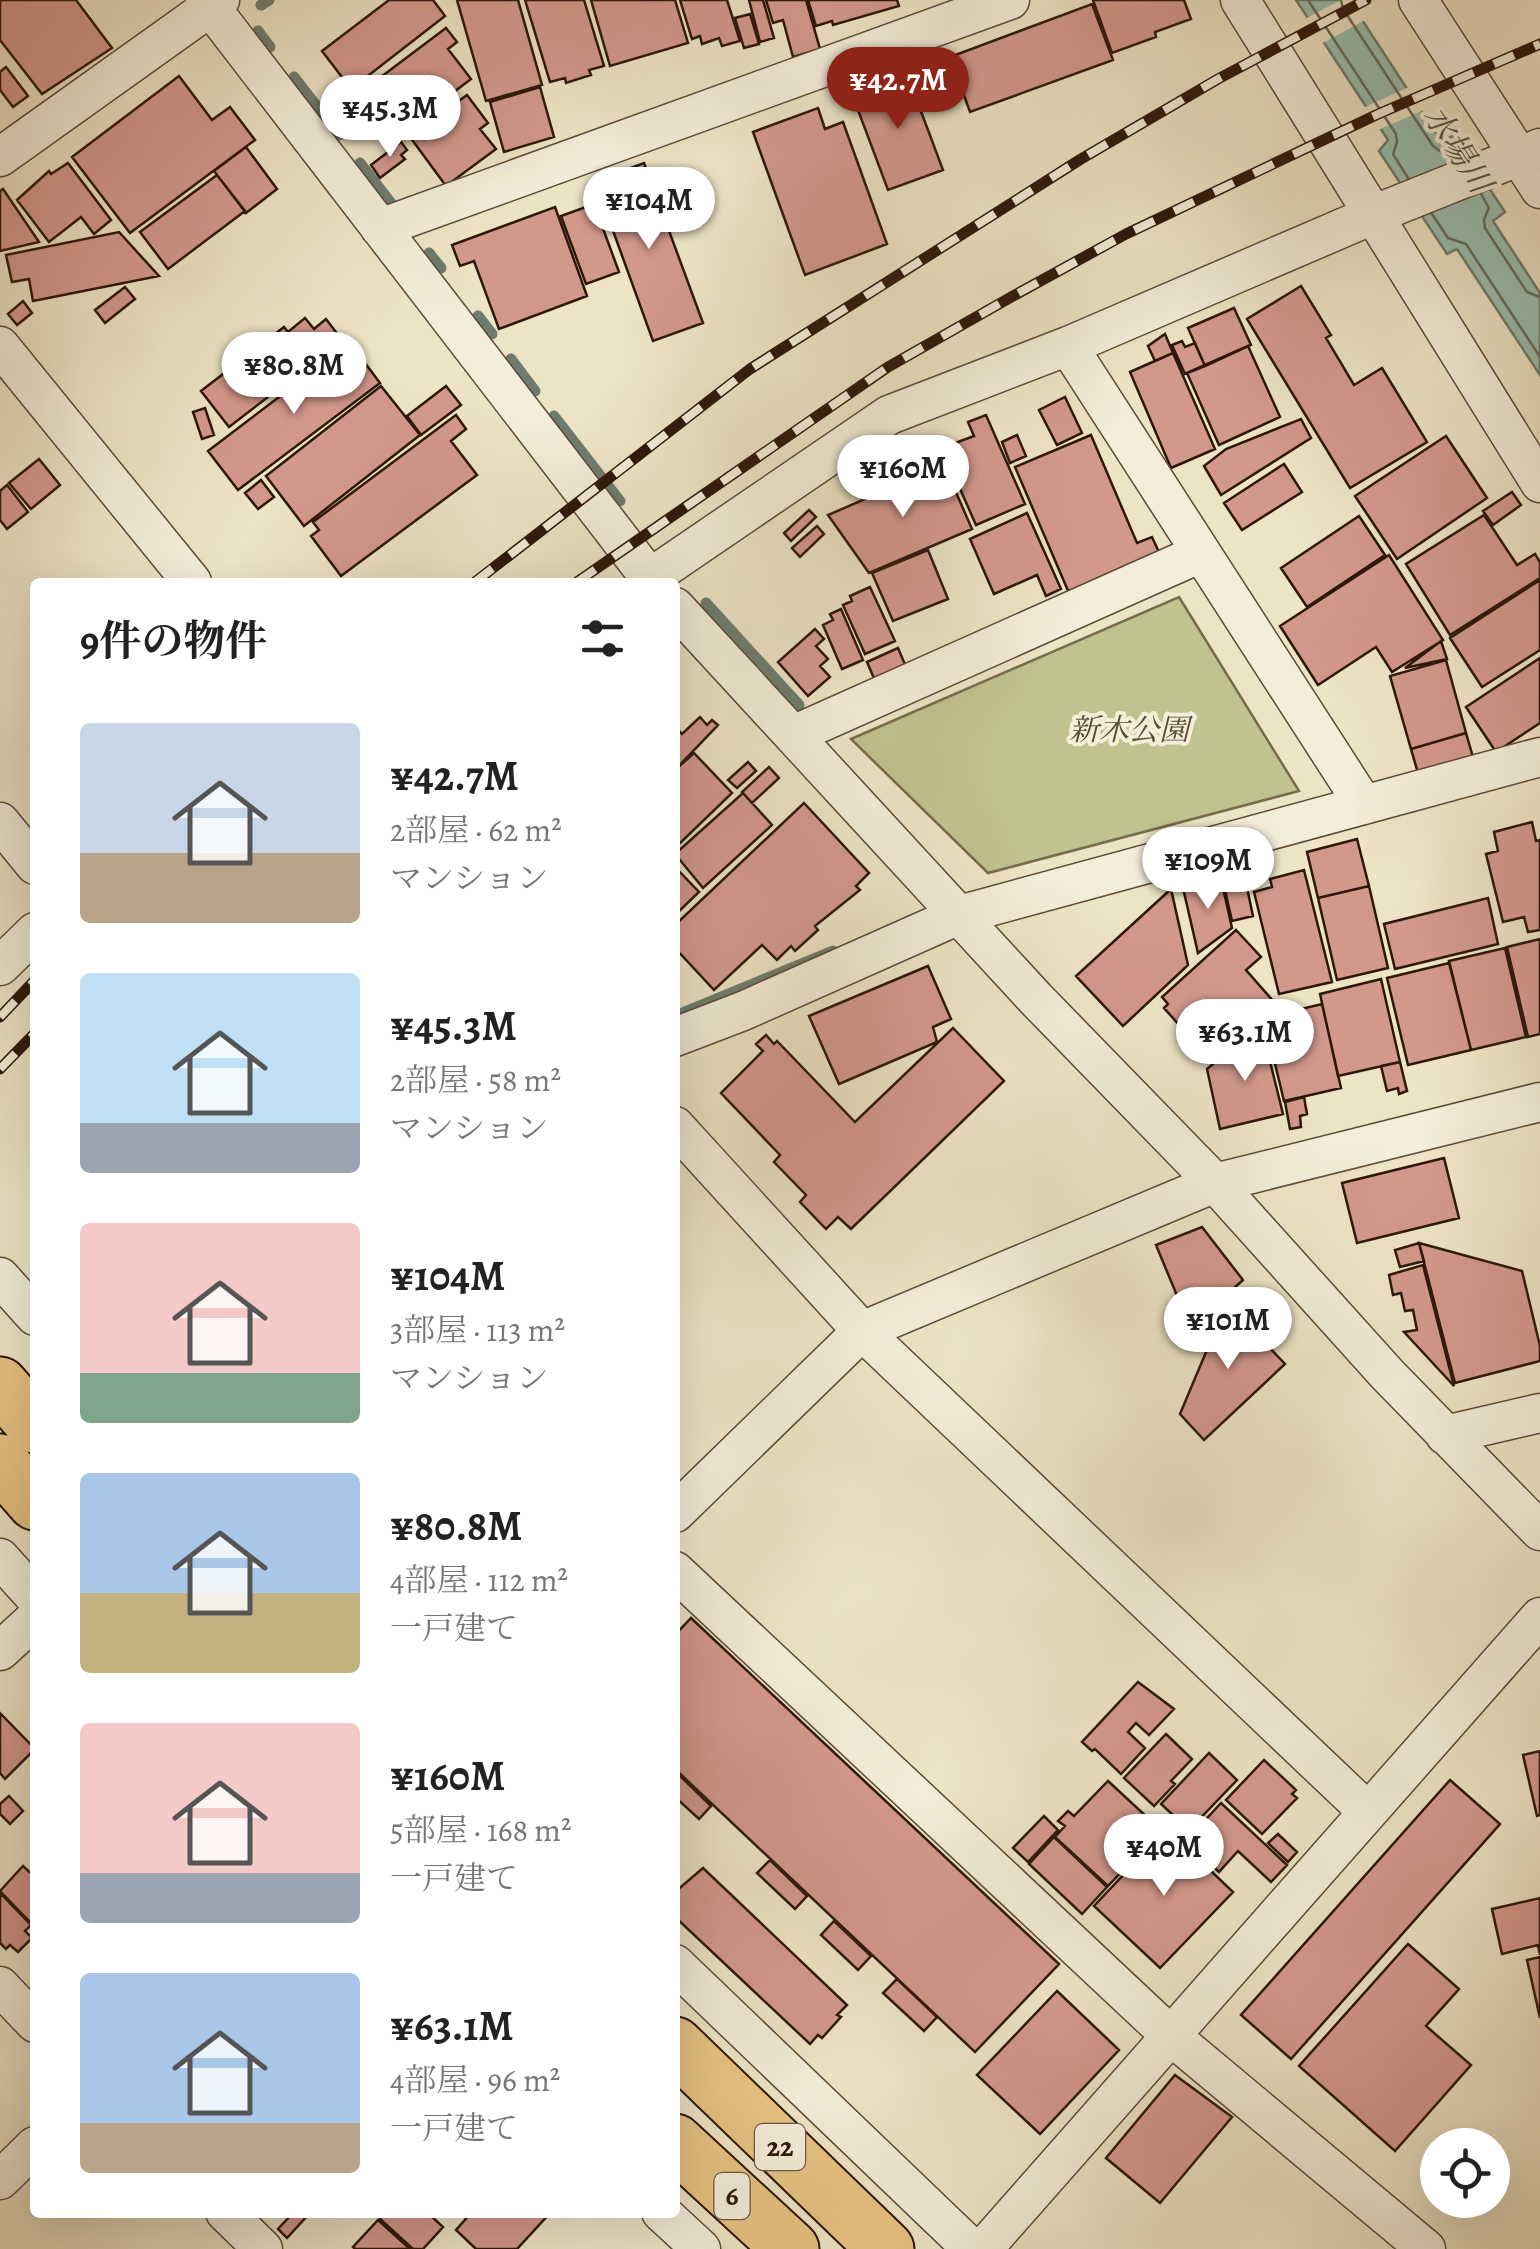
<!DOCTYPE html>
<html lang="ja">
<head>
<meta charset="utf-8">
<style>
  body { margin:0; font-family:Alegreya,"Noto Serif JP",serif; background:#f6f6f6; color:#222; height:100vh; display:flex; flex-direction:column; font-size:38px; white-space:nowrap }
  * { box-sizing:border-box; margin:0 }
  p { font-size:32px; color:#767676 }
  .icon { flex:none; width:55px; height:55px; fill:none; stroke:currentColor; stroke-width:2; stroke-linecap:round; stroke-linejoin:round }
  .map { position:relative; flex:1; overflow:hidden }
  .side { position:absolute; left:30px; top:578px; width:650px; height:1640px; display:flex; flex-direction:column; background:#fff; border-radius:10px; box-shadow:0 10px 40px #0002 }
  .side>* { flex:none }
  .fabs { position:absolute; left:1420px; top:2128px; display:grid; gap:20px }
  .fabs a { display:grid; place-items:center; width:90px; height:90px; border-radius:50%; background:#fff; box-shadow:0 10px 40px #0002; font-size:50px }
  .price { position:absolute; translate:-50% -85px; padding:0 22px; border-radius:35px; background:#fff; color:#222; font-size:32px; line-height:65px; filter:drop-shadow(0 2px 5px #0008) }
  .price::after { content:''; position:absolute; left:50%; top:60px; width:30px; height:22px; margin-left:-15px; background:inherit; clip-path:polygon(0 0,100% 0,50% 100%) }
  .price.selected { background:#8f2418; color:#fff }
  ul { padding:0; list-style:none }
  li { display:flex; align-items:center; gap:30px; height:250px; padding:0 50px }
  li span { display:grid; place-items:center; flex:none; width:280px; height:200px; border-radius:10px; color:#555 }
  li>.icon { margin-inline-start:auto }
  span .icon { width:120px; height:120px; fill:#fffc; stroke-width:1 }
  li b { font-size:42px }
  h2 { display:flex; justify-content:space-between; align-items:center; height:120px; padding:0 50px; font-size:42px }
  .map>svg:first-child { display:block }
  .green { fill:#c0c28f; stroke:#766c4c; stroke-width:2.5 }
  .water { fill:#99bfb1; stroke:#6d7c6e; stroke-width:2.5 }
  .pier { fill:#ede4c5 }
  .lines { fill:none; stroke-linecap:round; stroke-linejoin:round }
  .shore { stroke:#626b5e; stroke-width:2.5 }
  .stream { stroke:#6d7c6e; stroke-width:11 }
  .building { fill:#d3988c; stroke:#2c170a; stroke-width:2.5 }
  .street-casing { stroke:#5c4a39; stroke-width:41 }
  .highway-casing { stroke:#2c170a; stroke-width:59 }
  .street { stroke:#f3edd9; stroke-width:38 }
  .highway { stroke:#e6c282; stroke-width:55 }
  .rail-casing { stroke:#2c170a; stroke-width:11 }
  .rail { stroke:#f3edd9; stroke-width:8; stroke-dasharray:22; stroke-linecap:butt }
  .labels { text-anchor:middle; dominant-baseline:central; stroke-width:8; stroke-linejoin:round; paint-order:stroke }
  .shield { fill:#f3edd9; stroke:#685748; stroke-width:2.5 }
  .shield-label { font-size:28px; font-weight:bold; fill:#2c170a }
  .park-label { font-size:30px; font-style:italic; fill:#584a32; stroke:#f3edd9 }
  .water-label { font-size:32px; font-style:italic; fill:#525244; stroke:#f3edd9 }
</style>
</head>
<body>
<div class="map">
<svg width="1540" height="2249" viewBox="0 0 1540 2249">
  <rect width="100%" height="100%" fill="#ede4c5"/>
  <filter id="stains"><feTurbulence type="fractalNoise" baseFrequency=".002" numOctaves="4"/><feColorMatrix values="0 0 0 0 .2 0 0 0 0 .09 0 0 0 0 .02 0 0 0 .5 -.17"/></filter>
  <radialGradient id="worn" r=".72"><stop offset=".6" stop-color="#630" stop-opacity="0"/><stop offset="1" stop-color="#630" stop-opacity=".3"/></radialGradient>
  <!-- green -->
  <path class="green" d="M1179,597L1299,791L988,873L851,739Z"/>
  <!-- water -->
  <path class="water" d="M1296,0H1349L1442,142L1454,135L1505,212L1493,221L1540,293V375L1457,249L1447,254L1379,151L1388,140Z"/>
  <!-- pier -->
  <path class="pier" d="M1341,0H1355L1367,19L1319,45L1303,20Z
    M1411,86L1426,109L1376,131L1361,109Z"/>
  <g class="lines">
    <!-- shore -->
    <path class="shore" d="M1308,0L1396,134L1397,142L1393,154L1408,178
      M1341,0L1343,9L1433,146L1440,151H1452L1457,158
      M1481,194L1489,208L1484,219L1485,228L1527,292L1540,297
      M1432,214L1448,238L1466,244L1540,357"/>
    <!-- stream -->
    <path class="stream" d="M261,5L269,0
      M258,31L270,47
      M294,77L339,135
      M360,163L391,203
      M429,253L441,268
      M478,316L492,334
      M511,359L535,391
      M554,416L620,501
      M706,603L799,705
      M675,1016L833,951"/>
  </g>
  <!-- building -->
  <path class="building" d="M0,0H76L112,48L42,94L0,40Z
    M389,0H433L445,16L351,89L322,51Z
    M457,0H518L542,85L486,101Z
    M525,0H584L604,66L589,70L591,75L566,83L565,78L550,82Z
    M591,0H675L688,43L610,66Z
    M680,0H727L740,41L722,46L719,38L702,44L700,36L692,39Z
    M749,0H763L774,38L760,42Z
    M766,0H806L820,49L793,57L783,20L773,23Z
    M808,0H897L899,6L833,25L832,21L816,26Z
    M1093,0H1184L1191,19L1155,32L1156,37L1112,53Z
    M1092,4L1113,60L970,112L950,57Z
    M750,14L759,44L744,48L735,18Z
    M446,28L457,42L448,49L471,79L391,140L357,95Z
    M6,67L28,96L13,107L0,90V72Z
    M907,74L943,170L888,190L852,94Z
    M179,76L212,120L230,107L255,140L130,233L72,157Z
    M540,87L554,137L504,152L490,102Z
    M467,95L488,123L480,129L496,149L446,186L410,137Z
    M818,108L825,129L843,122L887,244L805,275L753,132Z
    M401,142L407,150L401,155L405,159L380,178L371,165Z
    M246,147L277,189L246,213L214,171Z
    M68,163L111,220L94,234L81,217L49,242L17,200L49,171L51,174Z
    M644,163L703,323L653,341L595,181Z
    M217,175L245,211L168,269L140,232Z
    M3,189L39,242L0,251V191Z
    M594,204L619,272L586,284L561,216Z
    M555,207L587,296L499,329L474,261L460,266L452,245Z
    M119,232L159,276L33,301L29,279L12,282L6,255Z
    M1301,286L1331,335L1326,338L1354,385L1382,368L1427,442L1350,488L1247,319Z
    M125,287L135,299L105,323L95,310Z
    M23,301L32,313L17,325L8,314Z
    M1234,308L1251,345L1205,366L1188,328Z
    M305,318L314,329L326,319L342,340L229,427L201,391L284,327L288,332Z
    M1165,334L1173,353L1155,361L1148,346Z
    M1182,341L1185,347L1195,343L1205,366L1185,374L1172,345Z
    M350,343L380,383L238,490L208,451Z
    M1248,346L1280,417L1219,445L1187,373Z
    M1173,353L1215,449L1171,468L1130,372Z
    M381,386L420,435L304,526L266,476Z
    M446,386L461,405L421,435L407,416Z
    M1065,397L1082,433L1057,445L1039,410Z
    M205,408L214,435L202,439L193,412Z
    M456,415L466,429L451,441L477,475L341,576L311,536L319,530L313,522Z
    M986,415L1025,504L976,525L942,448L974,436L968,422Z
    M1301,419L1311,438L1221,495L1204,466L1226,449Z
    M1017,435L1026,456L1010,463L1002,442Z
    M1091,435L1137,543L1152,537L1163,561L1072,600L1015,467Z
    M1446,436L1487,498L1397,559L1355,496Z
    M39,459L60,485L31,509L9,483Z
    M1284,464L1302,492L1242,530L1224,503Z
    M944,465L972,529L869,573L828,515Z
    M261,480L274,497L258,509L245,493Z
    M7,485L28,512L7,529L0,520V491Z
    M1512,492L1521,505L1493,525L1483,511Z
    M809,510L816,517L791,541L784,533Z
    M1027,513L1061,589L1046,596L1037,575L994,594L970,539Z
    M1484,515L1517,565L1535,554L1540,562V578L1450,635L1406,564Z
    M1359,516L1385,555L1307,607L1281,568Z
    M817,526L824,534L800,557L792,548Z
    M928,550L948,599L893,621L872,573Z
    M1389,555L1443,640L1392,672L1376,647L1318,685L1280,626Z
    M1540,580V650L1482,687L1450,638Z
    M870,587L895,641L865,654L843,605L852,601L850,596Z
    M841,609L863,660L842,669L823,625L833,620L830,614Z
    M815,629L824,639L816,646L828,659L820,666L830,677L808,696L778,662Z
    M1441,641L1447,659L1405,668Z
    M898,648L907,669L876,683L867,662Z
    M1540,658V723L1496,752L1466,707Z
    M1446,660L1466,733L1411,749L1390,676Z
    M700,717L707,725L712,720L718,725L675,770V726L682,734Z
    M1466,733L1475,764L1420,780L1411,749Z
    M694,753L732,793L675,848V770Z
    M748,762L756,771L737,788L728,780Z
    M769,767L779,778L752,803L742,792Z
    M743,793L772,825L703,888L675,854Z
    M804,803L869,873L856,886L860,890L815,926L818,930L795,951L791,946L777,960L762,945L714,990L675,948V925Z
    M1532,822L1536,841L1540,840V930L1528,932L1524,917L1503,922L1486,854L1498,851L1494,832Z
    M1357,839L1369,886L1318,898L1307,852Z
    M675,867L699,892L675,915Z
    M1304,870L1332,982L1279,994L1254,892L1272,887L1270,879Z
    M1231,875L1237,885L1246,883L1253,916L1232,921L1222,877Z
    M1221,879L1232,928L1198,953L1183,888Z
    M1369,886L1388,968L1337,980L1318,898Z
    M1171,889L1188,965L1123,1026L1076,976Z
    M1488,898L1498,944L1395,969L1384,924Z
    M1236,930L1261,957L1246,970L1274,1002L1216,1054L1210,1047L1204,1053L1164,1008L1168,1004L1162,997Z
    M1540,939V1034L1528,1037L1507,947Z
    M1505,948L1526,1037L1471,1050L1449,961Z
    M1449,963L1471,1050L1408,1065L1387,978Z
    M928,966L951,1019L933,1027L937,1042L839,1084L809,1016Z
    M1381,979L1400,1062L1338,1076L1320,994Z
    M1322,1004L1341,1088L1284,1101L1264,1018Z
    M953,1028L1004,1081L851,1229L838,1217L826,1229L800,1202L806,1195L774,1162L780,1155L721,1093L763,1051L756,1044L766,1035L774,1044L777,1041L855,1122Z
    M1263,1033L1283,1114L1220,1129L1207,1069L1247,1035Z
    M1400,1062L1407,1091L1399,1094L1398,1088L1387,1091L1381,1066Z
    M1304,1097L1307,1114L1300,1116L1301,1127L1290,1129L1285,1102Z
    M1444,1158L1459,1218L1357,1243L1342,1183Z
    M1202,1227L1243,1280L1190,1327L1156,1245Z
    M1419,1243L1424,1261L1400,1267L1395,1250Z
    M1419,1243L1522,1271L1540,1346V1361L1455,1383Z
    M1423,1265L1454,1386L1404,1332L1417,1330L1413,1310L1405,1311L1401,1293L1393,1295L1389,1275Z
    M1228,1304L1285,1364L1204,1440L1180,1414L1209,1345L1198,1333Z
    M691,1618L1059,1964L975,2052L675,1769V1635Z
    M1138,1682L1174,1709L1149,1735L1136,1723L1128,1732L1145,1748L1121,1774L1095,1749L1092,1751L1082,1742Z
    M0,1713L35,1749L5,1779L0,1773Z
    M1166,1734L1192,1759L1171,1781L1175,1784L1154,1806L1124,1778Z
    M1540,1751V1815L1537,1816L1523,1755Z
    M1209,1753L1237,1780L1189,1830L1161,1804Z
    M1264,1760L1296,1790L1292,1794L1297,1798L1262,1834L1226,1800Z
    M675,1771L711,1806L699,1819L675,1797Z
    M1450,1780L1500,1824L1291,2059L1241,2015Z
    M1108,1781L1161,1830L1108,1886L1055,1837L1065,1826L1058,1821L1068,1811L1074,1816Z
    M9,1796L23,1811L10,1824L0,1814V1804Z
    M1221,1803L1287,1865L1271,1882L1238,1851L1219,1872L1186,1841Z
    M1044,1816L1058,1830L1028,1862L1013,1848Z
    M1167,1829L1233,1892L1160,1968L1094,1906Z
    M1278,1834L1297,1852L1288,1862L1268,1843Z
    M1054,1837L1107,1887L1082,1914L1029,1864Z
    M770,1860L807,1896L795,1909L757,1873Z
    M23,1866L35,1877V1921L32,1924L0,1891Z
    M703,1868L847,2005L837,2015L841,2017L822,2038L818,2035L810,2044L675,1917V1892Z
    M0,1893L31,1925L25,1931L32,1938L18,1952L10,1945L6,1949L0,1943Z
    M1540,1898V1955L1538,1945L1502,1954L1492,1909Z
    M834,1921L871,1956L858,1970L821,1935Z
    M1408,1944L1459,1989L1426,2026L1471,2065L1395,2151L1299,2066Z
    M1540,1957V2018L1527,1960Z
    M897,1979L937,2017L924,2031L883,1993Z
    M1057,1991L1119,2050L1040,2134L977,2075Z
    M1175,2075L1232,2117L1160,2203L1106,2158Z
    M294,2212L307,2216L287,2238L278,2229Z
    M386,2212H427L443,2227L423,2249H413L380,2219Z
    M472,2212H551L517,2249H476L456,2230Z
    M378,2220L410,2249H355L353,2247Z"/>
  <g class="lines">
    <!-- street casing -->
    <g class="street-casing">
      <path id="street" d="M205,0L653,582
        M1240,0L1540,483
        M1418,0L1540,189
        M0,157L220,0
        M380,228L1010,0
        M0,346L192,582
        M1068,346L1364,805
        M644,582L889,415L1068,346L1375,214L1540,148
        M675,607L1036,999L1215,1183L1387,1374L1540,1531
        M793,735L1201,553
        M0,822L35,865
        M0,966L35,932
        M675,1037L743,1011L959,915L1540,757
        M675,1126L862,1331L1368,1812
        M0,1277L35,1316
        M1445,1435L1540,1413
        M675,1513L862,1331L1215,1183L1540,1102
        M0,1558L35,1597
        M675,1571L1171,2036L1426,2249
        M0,1651L35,1619
        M675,1964L972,2249
        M0,1986L35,2023
        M0,2180L35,2146
        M225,2212L263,2249
        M661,2212L701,2249
        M983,2249L1540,1617"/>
    </g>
    <!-- highway casing -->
    <g class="highway-casing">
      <path id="highway" d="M0,1385L35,1425
        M0,1462L35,1502
        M675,2045L886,2249
        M675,2142L791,2249"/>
    </g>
    <!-- street -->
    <use href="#street" class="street"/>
    <!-- highway -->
    <use href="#highway" class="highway"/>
    <!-- rail casing -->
    <g class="rail-casing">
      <path id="rail" d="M475,582L750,369L1081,159L1218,79L1366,0
        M577,582L888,367L1013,296L1126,234L1376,115L1540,44
        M0,1017L35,980
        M0,1069L35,1033"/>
    </g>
    <!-- rail -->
    <use href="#rail" class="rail"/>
  </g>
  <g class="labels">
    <!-- shield labels -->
    <g class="shield">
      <rect x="755" y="2124" width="50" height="46" rx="8"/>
      <rect x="714.5" y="2173" width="35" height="46" rx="8"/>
    </g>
    <g class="shield-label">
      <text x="780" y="2147">22</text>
      <text x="732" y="2196">6</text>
    </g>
    <!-- park labels -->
    <g class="park-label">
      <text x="1129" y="730">新木公園</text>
    </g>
    <!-- water labels -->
    <g class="water-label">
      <text transform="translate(1458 149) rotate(57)">水場川</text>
    </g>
  </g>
  <rect width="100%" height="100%" filter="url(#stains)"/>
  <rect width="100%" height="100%" fill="url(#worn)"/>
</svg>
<div class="fabs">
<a><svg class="icon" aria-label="locate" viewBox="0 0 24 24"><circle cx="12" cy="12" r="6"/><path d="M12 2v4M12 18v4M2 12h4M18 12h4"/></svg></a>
</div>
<b class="price selected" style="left:898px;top:132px">¥42.7M</b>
<b class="price" style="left:390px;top:160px">¥45.3M</b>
<b class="price" style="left:649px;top:252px">¥104M</b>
<b class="price" style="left:294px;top:417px">¥80.8M</b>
<b class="price" style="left:903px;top:520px">¥160M</b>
<b class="price" style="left:1208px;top:912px">¥109M</b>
<b class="price" style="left:1245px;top:1084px">¥63.1M</b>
<b class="price" style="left:1228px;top:1372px">¥101M</b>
<b class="price" style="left:1164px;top:1899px">¥40M</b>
<section class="side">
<h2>9件の物件<svg class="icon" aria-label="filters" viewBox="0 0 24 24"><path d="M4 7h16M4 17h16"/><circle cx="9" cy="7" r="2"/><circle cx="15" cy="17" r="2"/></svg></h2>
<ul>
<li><span style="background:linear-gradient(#c9d6e8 65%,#b9a48a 0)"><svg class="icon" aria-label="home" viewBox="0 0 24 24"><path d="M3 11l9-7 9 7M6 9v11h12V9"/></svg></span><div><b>¥42.7M</b><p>2部屋 · 62 m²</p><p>マンション</p></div></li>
<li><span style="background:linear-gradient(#bfe0f5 75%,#9aa5b1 0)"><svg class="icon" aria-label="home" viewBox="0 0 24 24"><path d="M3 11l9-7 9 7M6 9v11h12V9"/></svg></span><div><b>¥45.3M</b><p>2部屋 · 58 m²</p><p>マンション</p></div></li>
<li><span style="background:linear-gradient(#f6c9c9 75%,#7fa58c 0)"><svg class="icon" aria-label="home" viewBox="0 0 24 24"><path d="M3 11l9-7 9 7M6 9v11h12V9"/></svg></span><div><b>¥104M</b><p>3部屋 · 113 m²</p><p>マンション</p></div></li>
<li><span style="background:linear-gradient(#a9c7e8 60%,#c2b280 0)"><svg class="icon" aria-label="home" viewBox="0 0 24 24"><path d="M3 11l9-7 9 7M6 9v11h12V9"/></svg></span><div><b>¥80.8M</b><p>4部屋 · 112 m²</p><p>一戸建て</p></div></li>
<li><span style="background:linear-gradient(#f6c9c9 75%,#9aa5b1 0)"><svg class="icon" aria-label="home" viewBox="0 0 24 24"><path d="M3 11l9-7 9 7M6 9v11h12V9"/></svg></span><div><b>¥160M</b><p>5部屋 · 168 m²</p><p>一戸建て</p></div></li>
<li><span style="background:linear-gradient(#a9c7e8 75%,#b9a48a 0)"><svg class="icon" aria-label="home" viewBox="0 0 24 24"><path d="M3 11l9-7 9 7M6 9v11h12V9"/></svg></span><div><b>¥63.1M</b><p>4部屋 · 96 m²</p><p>一戸建て</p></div></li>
</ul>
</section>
</div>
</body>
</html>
